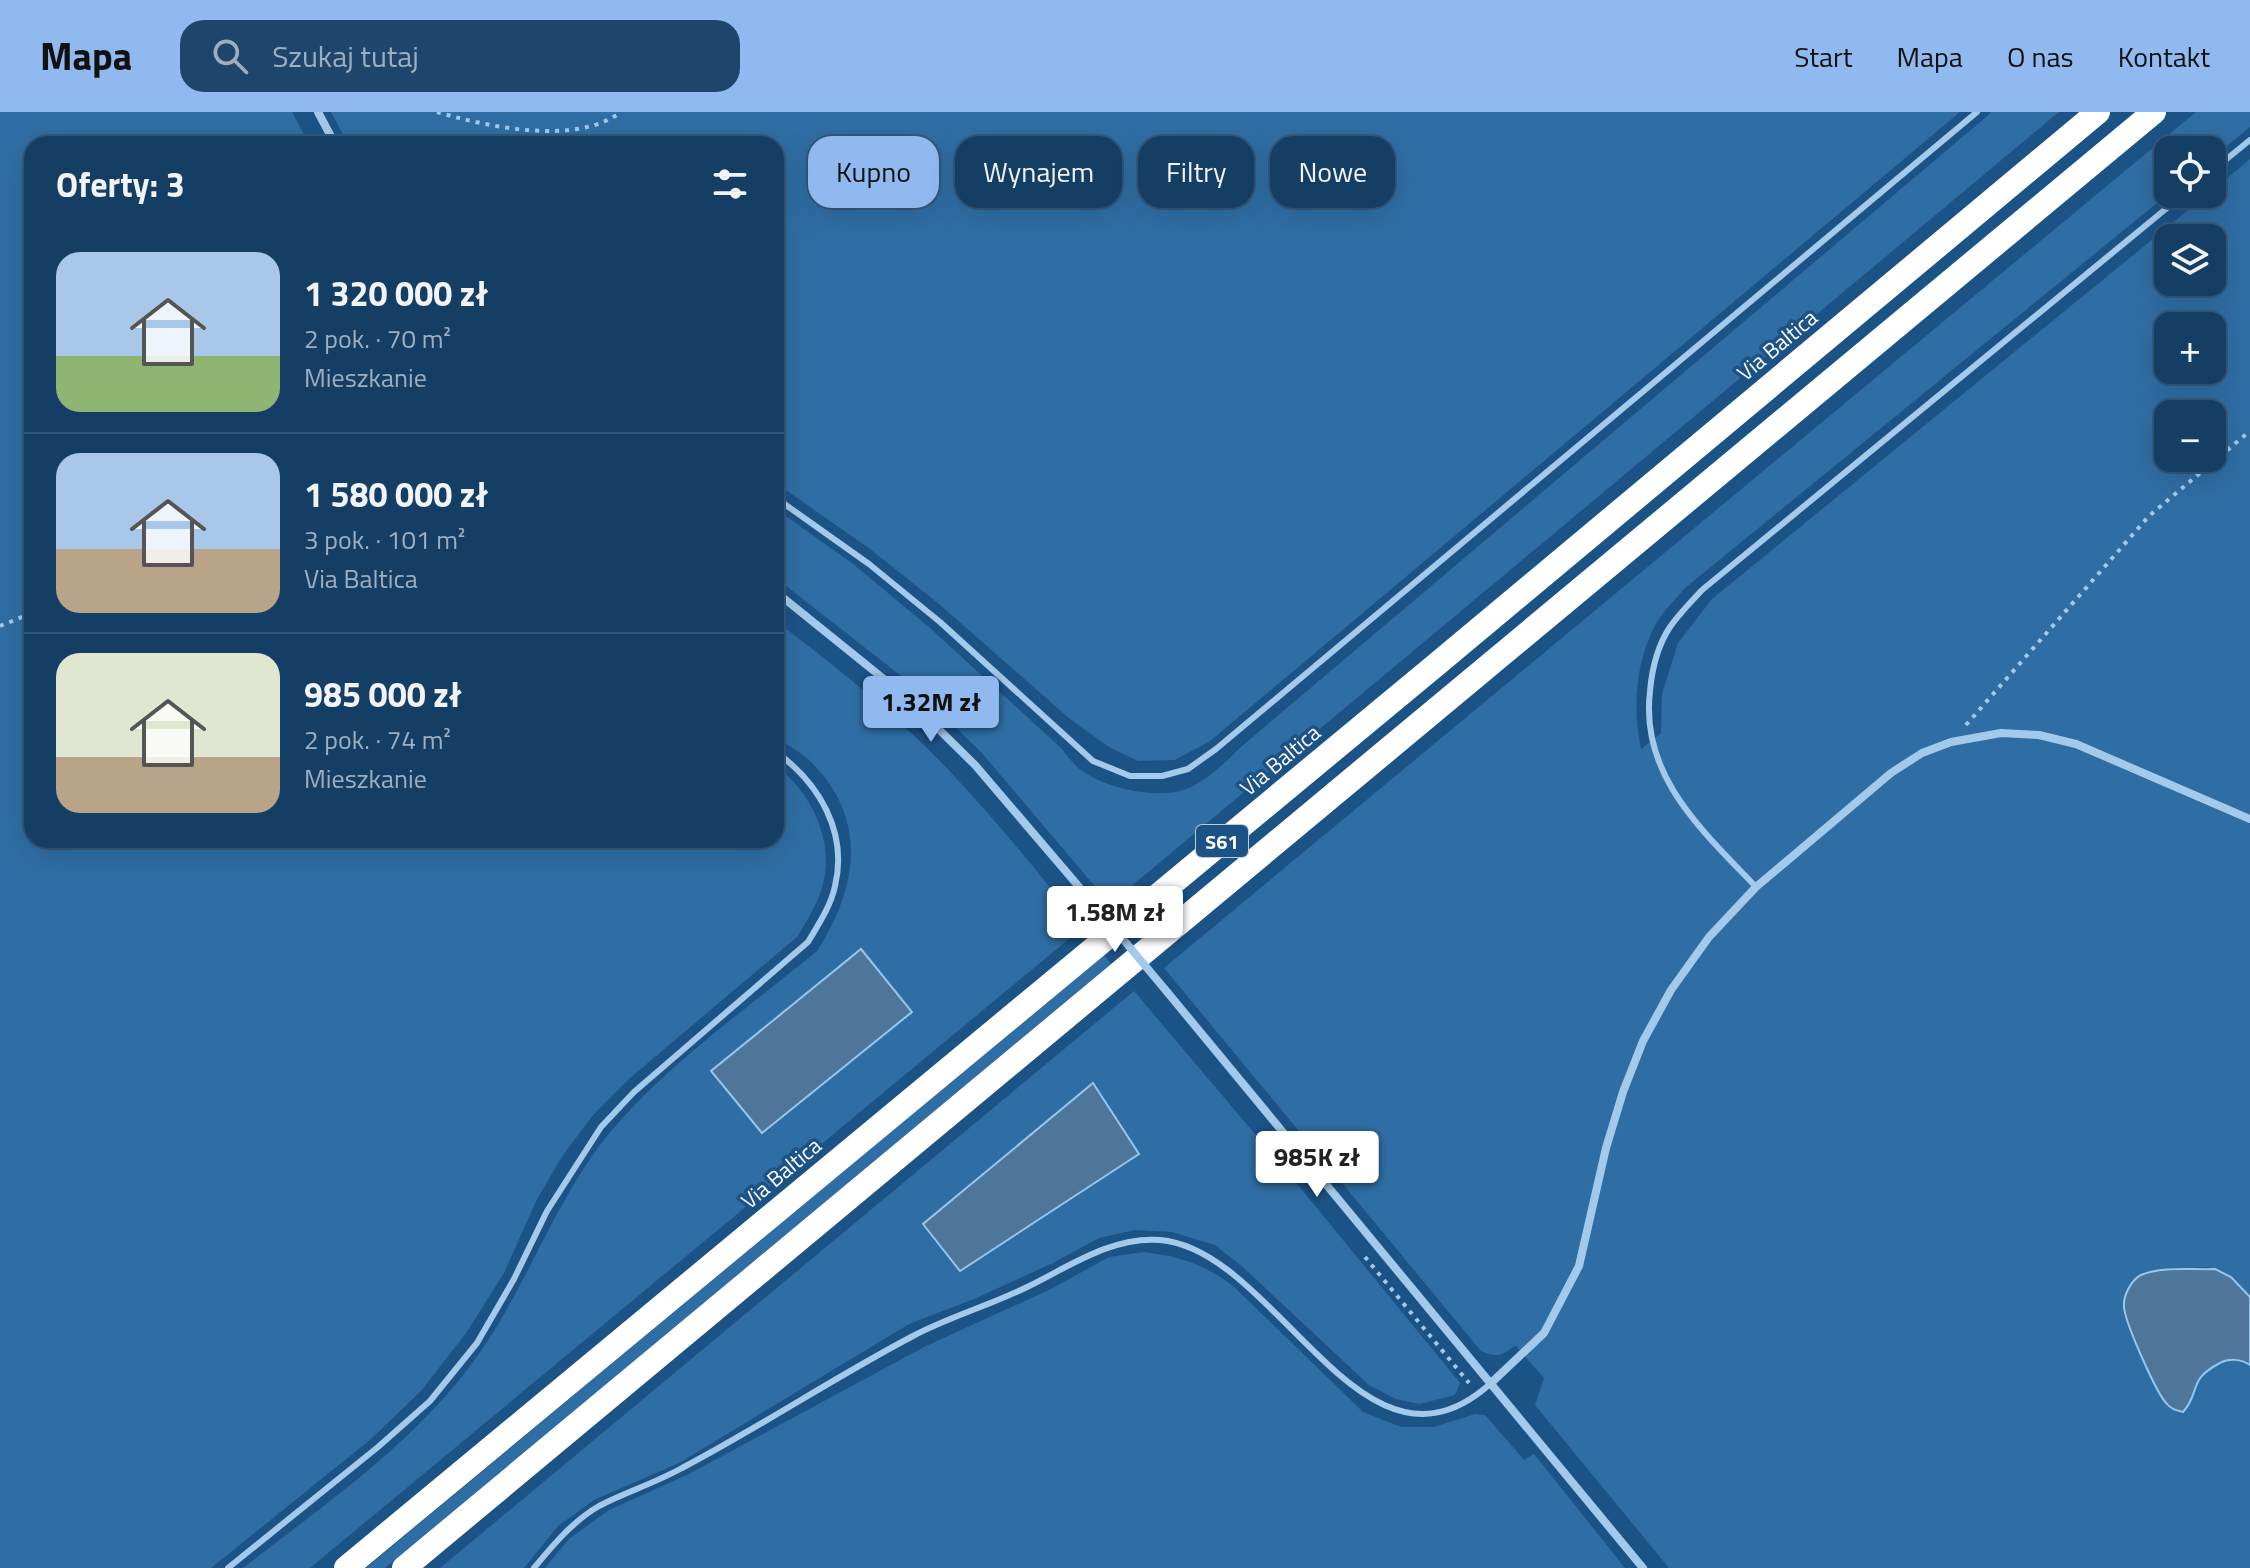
<!DOCTYPE html>
<html lang="pl">
<head>
<meta charset="utf-8">
<style>
  body { margin:0; font-family:"Titillium Web",sans-serif; background:#1e456b; color:#f1f3f6; height:100vh; display:flex; flex-direction:column; font-size:30px; white-space:nowrap }
  * { box-sizing:border-box; margin:0 }
  p { font-size:26px; color:#9daebf }
  .icon { flex:none; width:44px; height:44px; fill:none; stroke:currentColor; stroke-width:2; stroke-linecap:round; stroke-linejoin:round }
  .map { position:relative; flex:1; overflow:hidden }
  .details { position:absolute; left:24px; top:24px; width:760px; height:712px; display:flex; flex-direction:column; background:#153e65; border-radius:24px; box-shadow:0 8px 32px #0002,0 0 0 2px #345779 }
  .details>* { flex:none }
  .top-card { position:absolute; left:808px; top:24px; width:760px; height:72px; display:flex; gap:16px }
  .tools { position:absolute; left:2154px; top:24px; display:grid; gap:16px }
  .tools a { display:grid; place-items:center; width:72px; height:72px; border-radius:16px; background:#153e65; box-shadow:0 8px 32px #0002,0 0 0 2px #345779; font-size:40px }
  .price { position:absolute; translate:-50% -68px; padding:0 18px; border-radius:8px; background:#fff; color:#222; font-size:26px; line-height:52px; filter:drop-shadow(0 2px 4px #0008) }
  .price::after { content:''; position:absolute; left:50%; top:48px; width:24px; height:18px; margin-left:-12px; background:inherit; clip-path:polygon(0 0,100% 0,50% 100%) }
  .price.active { background:#90b9f0; color:#111 }
  ul { padding:0; list-style:none }
  li { display:flex; align-items:center; gap:24px; height:200px; padding:0 32px }
  li+li { border-top:2px solid #345779 }
  li span { display:grid; place-items:center; flex:none; width:224px; height:160px; border-radius:24px; color:#555 }
  li>.icon { margin-inline-start:auto }
  span .icon { width:96px; height:96px; fill:#fffc; stroke-width:1 }
  li b { font-size:34px }
  h2 { display:flex; justify-content:space-between; align-items:center; height:96px; padding:0 32px; font-size:34px }
  .pill { padding:0 28px; border-radius:24px; background:#153e65; box-shadow:0 8px 32px #0002,0 0 0 2px #345779; font-size:28px; line-height:72px }
  .pill.active { background:#90b9f0; color:#111 }
  header { display:flex; align-items:center; gap:48px; box-sizing:border-box; height:112px; padding:0 40px; background:#90b9f0; color:#111 }
  header strong { font-size:38px }
  nav { display:flex; gap:44px; margin-inline-start:auto; font-size:28px }
  .search { width:560px; height:72px; background:#1e456b; display:flex; align-items:center; gap:20px; box-sizing:border-box; padding:0 28px; border-radius:24px; color:#9daebf; font-size:30px }
  .map>svg:first-child { display:block }
  .green { fill:#2f6ea4; fill-rule:evenodd }
  .water { fill:#4e759a; stroke:#97c6ed; stroke-width:2 }
  .lines { fill:none; stroke-linecap:round; stroke-linejoin:round }
  .path { stroke:#a4caeb; stroke-width:4; stroke-dasharray:4 6; stroke-linecap:butt }
  .lane { stroke:#a4caeb; stroke-width:6 }
  .street { stroke:#a4caeb; stroke-width:8 }
  .highway { stroke:#fff; stroke-width:24 }
  .street-bridge { stroke:#a4caeb; stroke-width:8 }
  .labels { text-anchor:middle; dominant-baseline:central; stroke-width:7; stroke-linejoin:round; paint-order:stroke }
  .shield { fill:#1c5387; stroke:#bbcbdb; stroke-width:2 }
  .shield-label { font-size:20px; font-weight:bold; fill:#fff }
  .street-label { font-size:22px; fill:#fff; stroke:#1c5387 }
</style>
</head>
<body>
<header>
<strong>Mapa</strong>
<div class="search"><svg class="icon" aria-label="search" viewBox="0 0 24 24"><circle cx="10" cy="10" r="6"/><path d="M15 15l6 6"/></svg>Szukaj tutaj</div>
<nav><a>Start</a><a>Mapa</a><a>O nas</a><a>Kontakt</a></nav>
</header>
<div class="map">
<svg width="2250" height="1456" viewBox="0 0 2250 1456">
  <rect width="100%" height="100%" fill="#1c5387"/>
  <!-- green -->
  <path class="green" d="M0,0H292L309,32H32V728H776V654C808,677 831,722 825,762C822,785 809,805 798,824L630,966L593,1003L563,1043L537,1087L504,1161L466,1221L421,1279L371,1327L211,1456H0Z
    M331,0H1960L1210,629L1175,648L1138,649L1109,635L1070,607L939,492L870,437L776,371V32H348Z
    M1992,0H2059L1110,792L981,640L905,567L776,466V397L853,452L930,516L1061,636C1066,642 1071,649 1077,655C1101,676 1159,689 1189,676C1209,667 1226,650 1242,634Z
    M2196,0H2250V15L2212,46V38H2168V82L1685,476C1676,487 1664,498 1657,510C1636,546 1632,596 1641,637L1661,621L1662,582L1678,531L1712,487L2208,82H2212V79L2250,47V1185C2241,1176 2229,1160 2216,1157C2199,1152 2157,1161 2139,1164L2124,1195L2143,1247L2164,1289L2189,1294C2196,1267 2218,1233 2250,1253V1456H1669L1535,1293L1544,1266L1515,1233C1503,1244 1496,1246 1481,1239L1164,856ZM2168,126H2212V170H2168ZM2168,214H2212V258H2168ZM2168,302H2212V346H2168Z
    M776,509C839,557 902,607 956,666C1000,713 1042,765 1082,816L310,1456H243C325,1392 414,1332 476,1246C528,1174 555,1086 612,1018C670,950 748,896 817,839C857,777 869,708 812,651C802,641 788,633 776,626Z
    M1104,843L1111,852L385,1456H366Z
    M1134,879L1298,1073L1460,1271L1455,1283L1419,1292L1396,1287L1369,1273L1245,1157L1215,1133L1172,1120L1135,1118L1099,1126L1053,1151L974,1187L909,1212L679,1351L594,1388L558,1414L524,1456H440Z
    M1144,1140C1181,1145 1202,1151 1233,1174L1363,1300L1401,1315H1434L1475,1302L1485,1303L1524,1348L1534,1342L1625,1456H545L569,1427L609,1398L689,1362L924,1235L1051,1177L1109,1145Z"/>
  <!-- water -->
  <path class="water" d="M861,837L912,900L762,1021L711,959Z
    M1093,971L1139,1042L960,1159L923,1112Z
    M2215,1157L2231,1165L2250,1185V1253C2241,1247 2229,1246 2220,1251C2187,1268 2201,1280 2183,1300C2176,1298 2171,1297 2167,1292C2156,1281 2125,1210 2124,1195C2123,1184 2131,1168 2141,1163C2162,1154 2193,1158 2215,1157Z"/>
  <g class="lines">
    <!-- path -->
    <path class="path" d="M437,0C488,15 576,34 621,0
      M0,514L32,501
      M1966,613L2149,404L2250,319
      M1365,1145L1469,1271"/>
    <!-- lane -->
    <path class="lane" d="M2212,59L2250,28
      M776,386L869,452L940,510L1093,649L1130,664H1162L1188,657L1216,637L1977,0
      M1756,775C1702,718 1640,664 1650,579C1652,557 1658,533 1670,515C1679,502 1691,490 1702,478L2184,82
      M228,1456L378,1335L430,1289L477,1231L514,1167L547,1099L601,1015L634,980L808,830C818,813 831,794 835,774C848,720 819,671 776,640
      M534,1456C553,1433 573,1409 599,1394C626,1380 655,1371 682,1356C760,1315 835,1265 913,1224C949,1205 988,1194 1025,1176C1067,1156 1111,1124 1160,1128C1278,1138 1362,1386 1490,1272"/>
    <!-- street -->
    <path class="street" d="M318,0L335,32
      M776,480L905,584L975,653L1086,783
      M1168,881L1643,1456
      M1490,1272L1544,1221L1579,1154L1606,1036L1623,980L1643,929L1671,878L1709,825L1756,775L1891,661L1922,641L1951,630L2001,621L2039,623L2076,632L2250,707"/>
    <!-- highway -->
    <path class="highway" d="M346,1456L1437,552L2098,0
      M404,1456L2154,0"/>
    <!-- street-bridge -->
    <path class="street-bridge" d="M1086,783L1168,881"/>
  </g>
  <g class="labels">
    <!-- shield labels -->
    <rect class="shield" x="1196" y="713" width="52" height="32" rx="6"/>
    <g class="shield-label">
      <text x="1222" y="729">S61</text>
    </g>
    <!-- street labels -->
    <g class="street-label">
      <text transform="translate(1777 233) rotate(-40)">Via Baltica</text>
      <text transform="translate(1280 648) rotate(-40)">Via Baltica</text>
      <text transform="translate(781 1061) rotate(-40)">Via Baltica</text>
    </g>
  </g>
</svg>
<div class="tools">
<a><svg class="icon" aria-label="locate" viewBox="0 0 24 24"><circle cx="12" cy="12" r="6"/><path d="M12 2v4M12 18v4M2 12h4M18 12h4"/></svg></a>
<a><svg class="icon" aria-label="layers" viewBox="0 0 24 24"><path d="M12 4l9 5-9 5-9-5zM3 14l9 5 9-5"/></svg></a>
<a>+</a>
<a>−</a>
</div>
<b class="price active" style="left:931px;top:632px">1.32M zł</b>
<b class="price" style="left:1115px;top:842px">1.58M zł</b>
<b class="price" style="left:1317px;top:1087px">985K zł</b>
<div class="top-card">
<a class="pill active">Kupno</a>
<a class="pill">Wynajem</a>
<a class="pill">Filtry</a>
<a class="pill">Nowe</a>
</div>
<section class="details">
<h2>Oferty: 3<svg class="icon" aria-label="filters" viewBox="0 0 24 24"><path d="M4 7h16M4 17h16"/><circle cx="9" cy="7" r="2"/><circle cx="15" cy="17" r="2"/></svg></h2>
<ul>
<li><span style="background:linear-gradient(#a9c7e8 65%,#8fb573 0)"><svg class="icon" aria-label="home" viewBox="0 0 24 24"><path d="M3 11l9-7 9 7M6 9v11h12V9"/></svg></span><div><b>1 320 000 zł</b><p>2 pok. · 70 m²</p><p>Mieszkanie</p></div></li>
<li><span style="background:linear-gradient(#a9c7e8 60%,#b9a48a 0)"><svg class="icon" aria-label="home" viewBox="0 0 24 24"><path d="M3 11l9-7 9 7M6 9v11h12V9"/></svg></span><div><b>1 580 000 zł</b><p>3 pok. · 101 m²</p><p>Via Baltica</p></div></li>
<li><span style="background:linear-gradient(#dfe7d0 65%,#b9a48a 0)"><svg class="icon" aria-label="home" viewBox="0 0 24 24"><path d="M3 11l9-7 9 7M6 9v11h12V9"/></svg></span><div><b>985 000 zł</b><p>2 pok. · 74 m²</p><p>Mieszkanie</p></div></li>
</ul>
</section>
</div>
</body>
</html>
